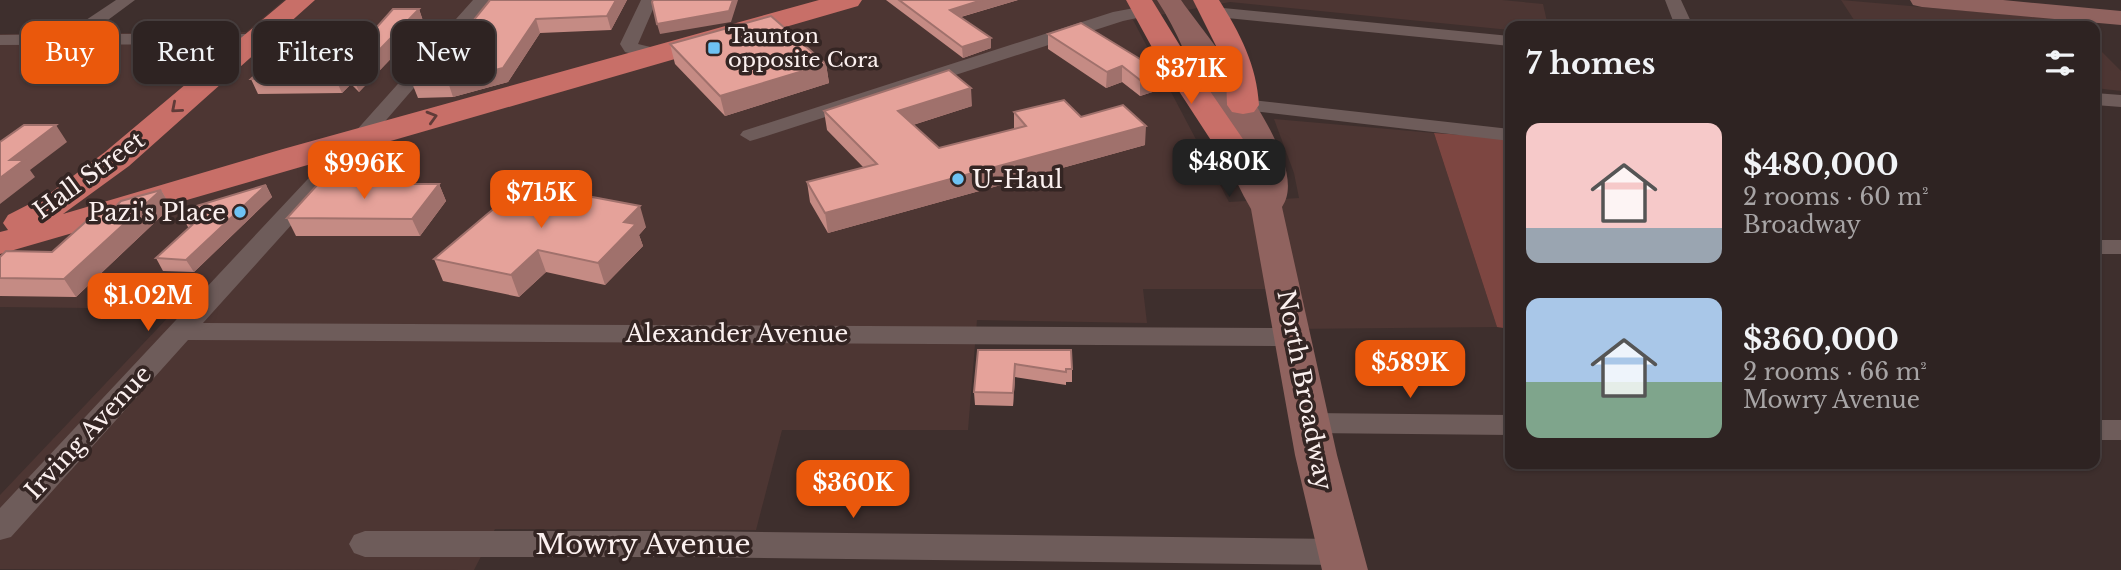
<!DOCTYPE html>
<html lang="en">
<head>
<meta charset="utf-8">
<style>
  body { margin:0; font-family:"Libre Baskerville",serif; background:#362b2a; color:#f1f3f6; height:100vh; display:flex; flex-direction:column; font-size:26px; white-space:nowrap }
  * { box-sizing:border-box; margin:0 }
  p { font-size:23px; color:#a7a4a5 }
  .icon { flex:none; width:38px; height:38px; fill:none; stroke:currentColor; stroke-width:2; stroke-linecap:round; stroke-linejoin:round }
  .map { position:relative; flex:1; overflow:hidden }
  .details { position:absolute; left:1505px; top:21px; width:595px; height:448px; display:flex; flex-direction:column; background:#2e2322; border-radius:14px; box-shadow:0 2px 5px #0004,0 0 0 2px #494040 }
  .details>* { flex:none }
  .banner { position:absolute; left:21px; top:21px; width:665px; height:63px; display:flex; gap:14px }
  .price { position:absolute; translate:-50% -60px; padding:0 16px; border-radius:14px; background:#ea580c; color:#fff; font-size:23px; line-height:46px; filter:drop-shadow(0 2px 4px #0008) }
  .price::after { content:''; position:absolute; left:50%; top:42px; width:21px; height:16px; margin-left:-10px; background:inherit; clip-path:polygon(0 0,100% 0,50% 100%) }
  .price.on { background:#222; color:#fff }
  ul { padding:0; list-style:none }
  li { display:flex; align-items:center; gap:21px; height:175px; padding:0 21px }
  li span { display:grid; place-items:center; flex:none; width:196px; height:140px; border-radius:14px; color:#555 }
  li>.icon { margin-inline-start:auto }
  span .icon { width:84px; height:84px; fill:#fffc; stroke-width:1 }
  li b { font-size:30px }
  h2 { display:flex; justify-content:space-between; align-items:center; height:84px; padding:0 21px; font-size:30px }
  .pill { padding:0 24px; border-radius:14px; background:#2e2322; box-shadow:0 2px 5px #0004,0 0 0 2px #494040; font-size:24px; line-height:63px }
  .pill.on { background:#ea580c; color:#fff }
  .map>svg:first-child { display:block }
  .built { fill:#4d3633 }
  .green { fill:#7d4641 }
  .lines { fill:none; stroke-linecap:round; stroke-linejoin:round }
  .minor { fill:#6e5c5a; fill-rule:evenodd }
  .secondary { fill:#90635f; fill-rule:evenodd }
  .trunk { fill:#c86f68; fill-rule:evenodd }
  .wall { fill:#c58b84 }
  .shaded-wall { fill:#a0716c }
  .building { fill:#e5a29a; stroke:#a0716c; stroke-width:2 }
  .oneway { stroke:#603b38 }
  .poi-dot { fill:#6ec2f3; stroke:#342523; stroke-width:2.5 }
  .labels { text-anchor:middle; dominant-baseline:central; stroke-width:7; stroke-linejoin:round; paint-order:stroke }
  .far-poi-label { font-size:21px; fill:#fbf0ef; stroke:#342523; text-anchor:start }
  .street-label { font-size:24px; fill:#fbf0ef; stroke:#342523 }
  .poi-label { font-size:24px; fill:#fbf0ef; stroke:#342523; text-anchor:start }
  .near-street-label { font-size:28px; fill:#fbf0ef; stroke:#342523 }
</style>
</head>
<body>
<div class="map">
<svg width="2121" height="570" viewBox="0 0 2121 570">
  <rect width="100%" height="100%" fill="#3e2f2d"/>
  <!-- built -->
  <path class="built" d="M284,0H1502L1543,4L1548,26H1510V30L1230,2L1133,20L1229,202L1299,198L1294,173L1274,119L1434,133L1497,327L1291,329L1283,289H1143L1147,323L977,320L968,430H782L756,530L495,529L474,570L0,569V495L176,309L0,307V34L246,32Z
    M1841,0L2071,20L2076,26H1858Z
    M2095,45L2121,71V91L2095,88Z"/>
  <!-- green -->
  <path class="green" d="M1434,133L1510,138V329L1497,327Z"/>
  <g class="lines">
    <!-- minor -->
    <path class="minor" d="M116,0H135L89,34H256L265,39L256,44L0,45V35L65,34Z
      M473,0H490L368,141H354L351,137L354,133Z
      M641,0H657L638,44L663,50L665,54L663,58L656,60L625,52L620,44Z
      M1665,0H1681L1693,26H1675Z
      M1145,6L1154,11L1151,15L1123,21L757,139L750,141L740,135L743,131L1113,12Z
      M1213,7L1510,36V46L1207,16L1204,12L1207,8Z
      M2095,93L2121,95V107L2095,105Z
      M1243,99L1510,129V141L1236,109L1233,105L1236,101Z
      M332,139L339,141L346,158L339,172L203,323L1292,328L1301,331L1305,337L1301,343L1292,346L188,340L11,537L0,540V508L321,165L324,158L322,145Z
      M2095,240H2121V254H2095Z
      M1310,413L1510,415V435L1310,433L1300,430L1296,423L1300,416Z
      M2095,420H2121V440H2095Z
      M365,531H690L1341,539L1352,543L1357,552L1352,561L1341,565L690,557H365L354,553L349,544L354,535Z"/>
    <!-- secondary -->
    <path class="secondary" d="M1157,0H1181C1207,38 1314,161 1282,207L1337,455L1368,570H1322L1295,455L1251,209C1212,142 1198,62 1157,0Z
      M1910,0H2003L2121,11V25L1922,7L1913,5Z"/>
    <!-- trunk -->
    <path class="trunk" d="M286,0H315L129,166L63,214L283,149L819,0H862L858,6L0,254V232L8,230L3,223L8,215L49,194L105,152Z
      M1126,0H1152L1190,62L1258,161L1253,168L1241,171L1229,168L1160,62Z
      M1193,0H1219C1240,33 1257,66 1259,105L1254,112L1243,114L1232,112L1227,105L1226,77L1218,50Z"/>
  </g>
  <!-- wall -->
  <path class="wall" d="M490,0H627L611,30L540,33L508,82L453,97L418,98L412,83L456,42Z
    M886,0H1018L961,17L991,48L963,58Z
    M419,9L424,24L359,92L351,84L342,93L258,94L251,79L321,58L369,36Z
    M1081,23L1168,87L1140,96L1122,82L1106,88L1048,49V34Z
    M670,44L826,64L829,83L725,116L675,64Z
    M972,106L913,125L939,148L1014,129V112L1081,117L1145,145L828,233L810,202L807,182L864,168L827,130L824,111Z
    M439,184L446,201L420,236H296L287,218Z
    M266,185L272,197L194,272L163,271L156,258L190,227H188L181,215Z
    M161,190L171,207L76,297L0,296V257L52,252Z
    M646,227L639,235L643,246L605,285L546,272L519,297L443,281L434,259Z
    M978,350L1072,369V382H1066V385L1015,377L1013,406L975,405L974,392Z"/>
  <!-- shaded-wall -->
  <path class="shaded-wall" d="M616,0H627L611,30L607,16Z
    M733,0H738L731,22L660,34L657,24Z
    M982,0H1018L950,20V10Z
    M419,9L424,24L359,92L353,77Z
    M536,19L540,33L508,82L453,97L448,82Z
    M991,38V48L963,58L962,47Z
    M826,64L829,83L725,116L720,96Z
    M1122,66V82L1106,88L1107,72Z
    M344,69L351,84L342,93L335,78Z
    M1169,72L1168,87L1140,96V80Z
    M971,88L972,106L900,129L898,111Z
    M56,125L67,142L30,170L35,177L0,204V178L10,160Z
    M1146,126L1145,145L828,233L825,213Z
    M439,184L446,201L420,236L412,219Z
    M266,185L272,197L194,272L186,260Z
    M161,190L171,207L76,297L64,279Z
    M640,206L646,227L639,235L643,246L605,285L598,263L624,222Z
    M538,250L546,272L519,297L511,275Z
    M1015,364V377L1013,406V393Z"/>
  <!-- building -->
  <path class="building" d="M490,0H616L607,16L536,19L503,68L448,82L412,83L445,42H456Z
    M653,0H733L729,11L657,24L652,2Z
    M899,0H982L950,10L991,38L962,47Z
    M393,9H419L353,77L344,69L335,78L251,79L273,58H321L344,36H369Z
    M771,16L826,64L720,96L670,44Z
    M1081,23L1140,59L1149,56L1169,72L1140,80L1122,66L1107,72L1048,34Z
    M949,70L971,88L898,111L939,148L1026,126L1014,112L1064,100L1081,117L1123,105L1146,126L825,213L807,182L877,164L824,111Z
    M24,125H56L10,160H24L0,178V142Z
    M318,184H439L412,219L287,218Z
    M523,184L640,206L624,222L636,224L598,263L538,250L511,275L434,259Z
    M266,185L186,260L156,258L203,215H181L180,211Z
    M161,190L64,279L0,278V257L6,251L52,252L101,208H114L121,201Z
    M978,350H1071L1072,369H1066V372L1015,364L1013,393L974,392Z"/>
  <!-- one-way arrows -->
  <defs><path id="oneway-chevron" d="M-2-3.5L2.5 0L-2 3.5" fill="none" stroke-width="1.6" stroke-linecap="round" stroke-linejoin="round" transform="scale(1.75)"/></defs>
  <g class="oneway">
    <use href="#oneway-chevron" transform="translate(176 108) rotate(139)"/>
    <use href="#oneway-chevron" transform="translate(432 117) rotate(-16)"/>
  </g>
  <!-- markers -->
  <g class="poi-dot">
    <rect x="707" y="41" width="14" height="14" rx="3.5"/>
    <circle cx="958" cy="179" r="7"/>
    <circle cx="240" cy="212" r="7"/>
  </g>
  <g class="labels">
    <!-- far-poi labels -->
    <g class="far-poi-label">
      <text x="728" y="36">Taunton<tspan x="728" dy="24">opposite Cora</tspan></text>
    </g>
    <!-- street labels -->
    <g class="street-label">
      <text transform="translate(89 175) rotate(-36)">Hall Street</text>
      <text x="737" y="333">Alexander Avenue</text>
      <text transform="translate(1305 390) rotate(79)">North Broadway</text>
      <text transform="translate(88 432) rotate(-47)">Irving Avenue</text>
    </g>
    <!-- poi labels -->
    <g class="poi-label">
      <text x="972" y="179">U-Haul</text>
      <text x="226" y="212" text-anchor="end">Pazi's Place</text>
    </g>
    <!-- near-street labels -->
    <g class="near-street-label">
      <text x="643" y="544">Mowry Avenue</text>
    </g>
  </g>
</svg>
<b class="price" style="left:1191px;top:106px">$371K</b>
<b class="price on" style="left:1229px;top:199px">$480K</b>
<b class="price" style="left:364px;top:201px">$996K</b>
<b class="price" style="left:541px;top:230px">$715K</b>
<b class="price" style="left:148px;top:333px">$1.02M</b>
<b class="price" style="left:1410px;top:400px">$589K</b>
<b class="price" style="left:853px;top:520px">$360K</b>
<div class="banner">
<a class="pill on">Buy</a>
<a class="pill">Rent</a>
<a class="pill">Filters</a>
<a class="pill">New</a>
</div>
<section class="details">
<h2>7 homes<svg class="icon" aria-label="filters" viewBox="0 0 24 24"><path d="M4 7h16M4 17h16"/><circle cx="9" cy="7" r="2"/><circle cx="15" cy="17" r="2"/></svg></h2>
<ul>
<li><span style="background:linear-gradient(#f6c9c9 75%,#9aa5b1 0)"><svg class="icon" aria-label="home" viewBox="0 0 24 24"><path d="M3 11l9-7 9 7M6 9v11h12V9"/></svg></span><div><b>$480,000</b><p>2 rooms · 60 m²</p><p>Broadway</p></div></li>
<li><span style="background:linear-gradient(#a9c7e8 60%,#7fa58c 0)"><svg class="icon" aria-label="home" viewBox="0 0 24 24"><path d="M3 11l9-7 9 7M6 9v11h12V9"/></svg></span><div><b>$360,000</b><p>2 rooms · 66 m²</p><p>Mowry Avenue</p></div></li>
</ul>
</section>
</div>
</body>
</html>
